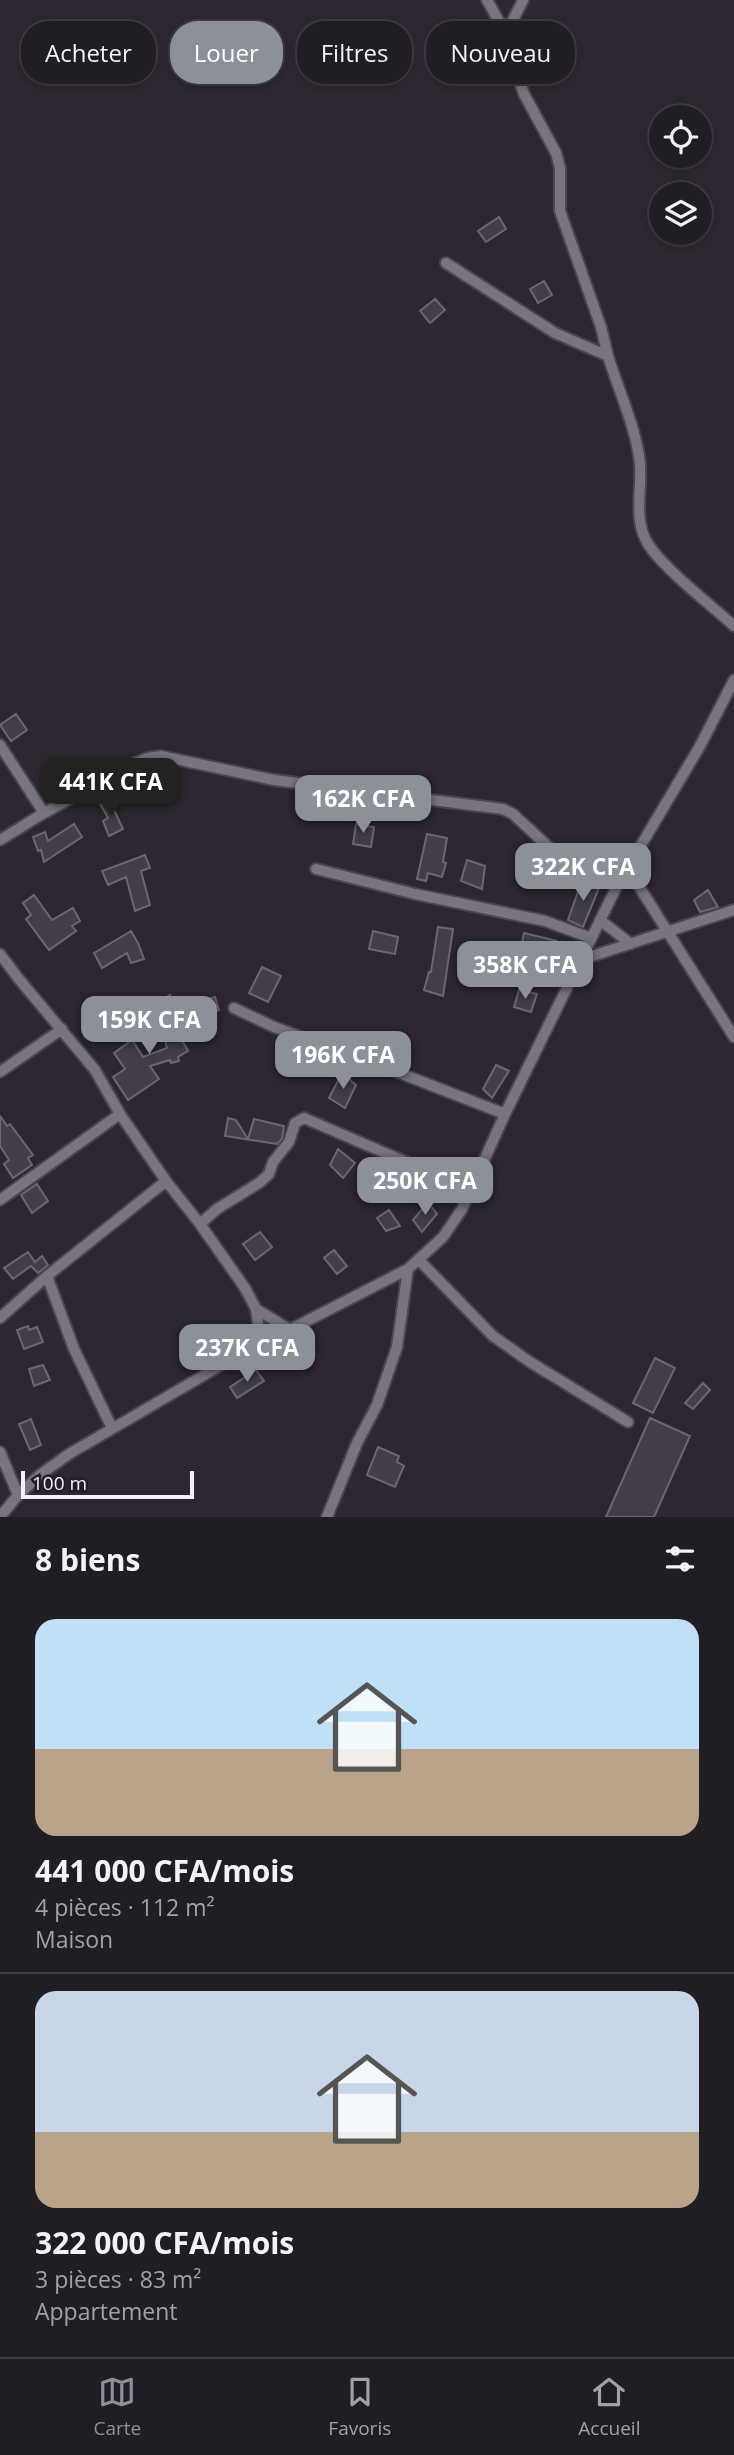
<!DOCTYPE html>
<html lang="fr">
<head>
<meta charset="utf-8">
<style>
  body { margin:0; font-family:"Open Sans",sans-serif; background:#2d2a31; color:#f1f3f6; height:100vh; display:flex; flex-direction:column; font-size:26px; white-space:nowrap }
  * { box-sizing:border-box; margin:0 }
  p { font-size:23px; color:#a2a2a6 }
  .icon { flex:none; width:38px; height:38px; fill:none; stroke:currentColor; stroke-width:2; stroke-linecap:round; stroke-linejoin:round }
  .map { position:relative; height:1517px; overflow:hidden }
  .details { display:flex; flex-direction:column; background:#211d24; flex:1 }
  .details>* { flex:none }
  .top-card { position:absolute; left:21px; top:21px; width:693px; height:63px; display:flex; gap:14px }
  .tools { position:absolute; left:649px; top:105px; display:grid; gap:14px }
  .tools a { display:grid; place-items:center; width:63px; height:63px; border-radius:50%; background:#211d24; box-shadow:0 4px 10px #0003,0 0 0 2px #3e3b41; font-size:35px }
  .scale { position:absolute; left:21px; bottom:18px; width:173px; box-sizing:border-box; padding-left:7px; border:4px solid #f3f0f6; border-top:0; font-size:19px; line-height:24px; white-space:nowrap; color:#f3f0f6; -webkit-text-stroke:5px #221d26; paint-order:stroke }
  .price { position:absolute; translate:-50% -60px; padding:0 16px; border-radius:14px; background:#8c9099; color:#fff; font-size:23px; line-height:46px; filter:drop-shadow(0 2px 4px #0008) }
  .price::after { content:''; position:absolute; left:50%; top:42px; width:21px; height:16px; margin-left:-10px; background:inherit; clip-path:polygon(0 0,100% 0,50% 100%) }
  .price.active { background:#222; color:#fff }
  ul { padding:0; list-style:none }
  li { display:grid; align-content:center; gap:14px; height:371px; padding:0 35px }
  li+li { border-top:2px solid #3e3b41 }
  li span { display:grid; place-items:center; height:217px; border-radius:21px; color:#555 }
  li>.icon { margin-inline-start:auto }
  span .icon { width:126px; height:126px; fill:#fffc; stroke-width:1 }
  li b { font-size:30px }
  h2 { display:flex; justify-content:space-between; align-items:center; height:84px; padding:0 35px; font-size:30px }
  .chip { padding:0 24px; border-radius:28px; background:#211d24; box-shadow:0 4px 10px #0003,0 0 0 2px #3e3b41; font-size:24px; line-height:63px }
  .chip.active { background:#8c9099; color:#fff }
  .menu { display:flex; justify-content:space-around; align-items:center; height:98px; border-top:2px solid #3e3b41; background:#211d24; font-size:19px; color:#a2a2a6 }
  .menu a { display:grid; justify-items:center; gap:4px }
  .menu .active { color:#8c9099 }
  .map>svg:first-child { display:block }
  .building { fill:#423d47; stroke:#6c6671; stroke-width:2 }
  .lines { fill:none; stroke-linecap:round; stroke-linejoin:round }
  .minor-casing { stroke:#4a464d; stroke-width:14 }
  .minor { stroke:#7a747f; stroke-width:10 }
</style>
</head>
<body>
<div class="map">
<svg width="734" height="1517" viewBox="0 0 734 1517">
  <rect width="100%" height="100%" fill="#2c2730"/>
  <!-- building -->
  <path class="building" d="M499,217L506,229L486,242L478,231Z
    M544,281L552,295L538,303L530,289Z
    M435,299L445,310L430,323L420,311Z
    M16,714L27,730L11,741L0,725Z
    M108,797L123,829L109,836L103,821L108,818L99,802Z
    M74,824L82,837L44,862L41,850L38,851L33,837L45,832L48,841Z
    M356,824L374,827L371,847L353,844Z
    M427,834L447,838L443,862L446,863L442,877L428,873L426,881L417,879Z
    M145,855L150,868L141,871L150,905L135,911L126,877L108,885L102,871Z
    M467,860L485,866L482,889L461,881Z
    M582,880L599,888L583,927L568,920Z
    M708,890L718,907L700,912L694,900Z
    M34,895L52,920L73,908L80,921L72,926L76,931L49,950L26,919L31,915L23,903Z
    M438,927L453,929L443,996L424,990L429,972H431Z
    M131,931L138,943L144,959L131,963L127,953L102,968L94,953Z
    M373,931L398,937L395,954L369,949Z
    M524,933L557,941L552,960L520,953Z
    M262,967L281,976L268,1002L249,993Z
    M519,990L537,994L531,1012L514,1007Z
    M170,995L181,1020L170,1025L174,1041L182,1040L188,1051L178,1057L179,1061L171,1063L170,1060L150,1066L159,1079L128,1100L113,1077L125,1069L114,1053L132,1040L143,1057L167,1048L162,1029L150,1033L147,1026L169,1016L162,999Z
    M215,997L219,1010L199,1017L195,1003Z
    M496,1065L509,1071L492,1098L483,1089Z
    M342,1073L356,1085L345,1108L329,1098Z
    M0,1116L7,1126L10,1124L33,1155L28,1158L32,1165L13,1178L4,1164L9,1160L0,1146Z
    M228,1118L236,1120L248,1139L254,1119L284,1126L282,1139L277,1144L225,1136Z
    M338,1149L355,1163L343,1178L330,1165Z
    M37,1184L48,1201L32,1213L21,1195Z
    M428,1202L437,1214L422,1232L413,1220Z
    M389,1210L400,1226L386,1231L377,1218Z
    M260,1232L272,1247L255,1260L243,1244Z
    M334,1250L347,1266L337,1274L324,1258Z
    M28,1252L35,1262L42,1256L48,1265L38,1273L31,1266L13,1279L4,1268Z
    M28,1326L29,1330L37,1327L43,1342L24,1349L17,1330Z
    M655,1358L675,1368L653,1413L633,1403Z
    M43,1365L50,1380L34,1386L29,1369Z
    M256,1370L264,1381L237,1398L230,1387Z
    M703,1383L710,1390L693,1409L685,1403Z
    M650,1418L690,1436L654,1517H606Z
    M31,1419L41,1445L30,1450L19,1424Z
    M378,1447L399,1456L397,1462L404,1466L395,1487L367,1475Z"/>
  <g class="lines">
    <!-- minor casing -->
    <g class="minor-casing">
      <path id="minor" d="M487,0L506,34
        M523,0L506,34L509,51L524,94L556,153L560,168V211L601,327L608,356
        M446,263L555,333L608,356C618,389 637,430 640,464C642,491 633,520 648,544C664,569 711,605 734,626
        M0,745L44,813L0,840
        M44,813L135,763L148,758L161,756L274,780L503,809L513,814L552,850L618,884
        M316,869L415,894L545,921L591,938
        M628,869L734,1037
        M600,920L631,944
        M0,954L18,978L95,1070L120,1114L166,1181L200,1224L245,1288L256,1309L289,1329
        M583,959L734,910
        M234,1008L274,1027L379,1065L505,1114
        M0,1072L62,1029
        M0,1200L120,1114
        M200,1224L217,1209L259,1183L269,1174L273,1162L289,1142L295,1123L304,1118L471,1190
        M419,1260L493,1336L530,1362L628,1422
        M47,1276L74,1349L112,1428
        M256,1309L261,1343
        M0,1318L47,1276L166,1181
        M0,1452L18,1495
        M0,1517L18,1495L41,1474L69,1454L223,1364L408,1269L443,1237L462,1209L505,1114L618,884L700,746L734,680
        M327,1517L357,1443L377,1405L397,1347L408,1269"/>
    </g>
    <!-- minor -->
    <use href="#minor" class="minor"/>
  </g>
</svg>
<div class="tools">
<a><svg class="icon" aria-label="locate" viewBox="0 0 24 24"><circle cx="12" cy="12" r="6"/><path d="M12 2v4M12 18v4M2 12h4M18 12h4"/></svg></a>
<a><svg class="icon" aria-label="layers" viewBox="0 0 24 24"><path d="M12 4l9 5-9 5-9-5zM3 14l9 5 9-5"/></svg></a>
</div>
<div class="scale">100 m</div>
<b class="price active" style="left:111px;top:818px">441K CFA</b>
<b class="price" style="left:363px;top:835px">162K CFA</b>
<b class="price" style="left:583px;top:903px">322K CFA</b>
<b class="price" style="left:525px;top:1001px">358K CFA</b>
<b class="price" style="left:149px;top:1056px">159K CFA</b>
<b class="price" style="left:343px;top:1091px">196K CFA</b>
<b class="price" style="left:425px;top:1217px">250K CFA</b>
<b class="price" style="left:247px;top:1384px">237K CFA</b>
<div class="top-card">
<a class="chip">Acheter</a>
<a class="chip active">Louer</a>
<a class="chip">Filtres</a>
<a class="chip">Nouveau</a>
</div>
</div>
<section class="details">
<h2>8 biens<svg class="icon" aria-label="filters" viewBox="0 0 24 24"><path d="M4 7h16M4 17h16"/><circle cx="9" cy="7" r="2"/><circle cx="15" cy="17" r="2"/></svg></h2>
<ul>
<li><span style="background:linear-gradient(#bfe0f5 60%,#b9a48a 0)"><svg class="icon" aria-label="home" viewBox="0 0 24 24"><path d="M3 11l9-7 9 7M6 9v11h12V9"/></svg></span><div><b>441 000 CFA/mois</b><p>4 pièces · 112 m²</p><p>Maison</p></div></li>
<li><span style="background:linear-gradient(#c9d6e8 65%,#b9a48a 0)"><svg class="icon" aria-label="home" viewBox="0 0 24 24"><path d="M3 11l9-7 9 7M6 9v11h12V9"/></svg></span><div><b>322 000 CFA/mois</b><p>3 pièces · 83 m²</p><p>Appartement</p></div></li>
</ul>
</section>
<nav class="menu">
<a class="active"><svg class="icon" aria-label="map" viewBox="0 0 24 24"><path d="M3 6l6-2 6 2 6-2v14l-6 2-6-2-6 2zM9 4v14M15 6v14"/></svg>Carte</a>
<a><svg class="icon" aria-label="saved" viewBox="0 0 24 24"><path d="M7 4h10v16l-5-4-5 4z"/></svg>Favoris</a>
<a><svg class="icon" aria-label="home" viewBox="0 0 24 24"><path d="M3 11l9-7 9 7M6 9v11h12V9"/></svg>Accueil</a>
</nav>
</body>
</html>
